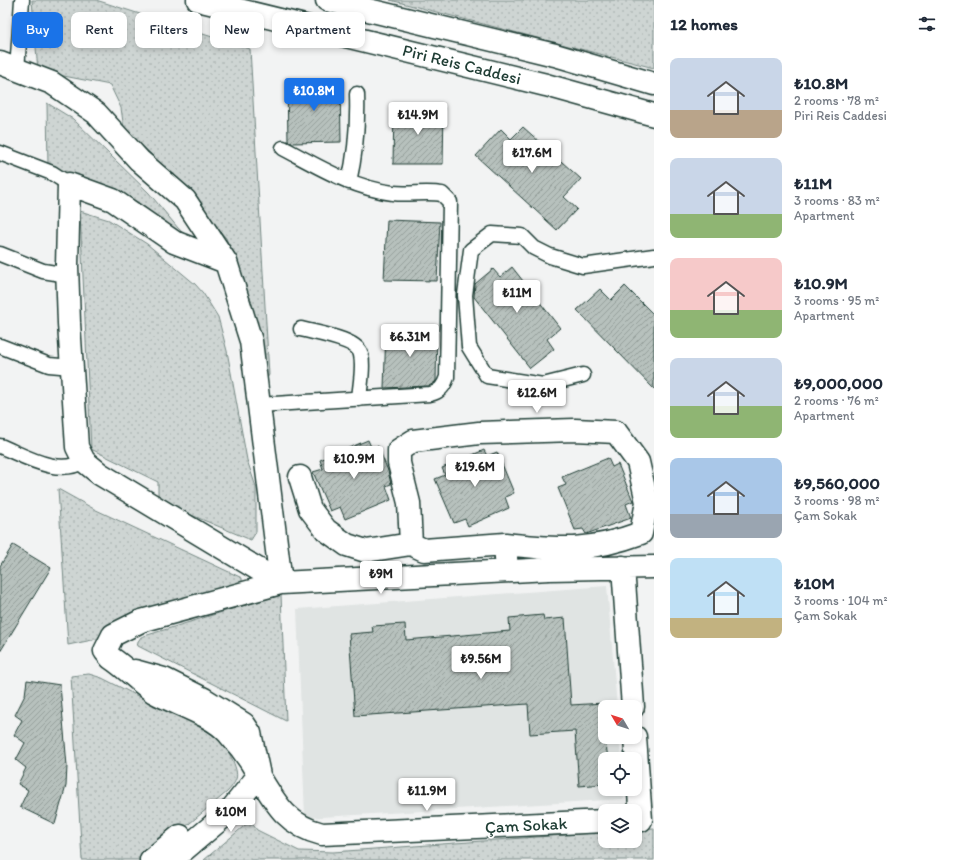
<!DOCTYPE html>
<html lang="en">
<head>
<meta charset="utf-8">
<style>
  body { margin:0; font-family:Itim,sans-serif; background:#f2f2f3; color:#1f2937; height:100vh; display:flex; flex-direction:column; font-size:15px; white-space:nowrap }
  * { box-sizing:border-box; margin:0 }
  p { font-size:13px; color:#747a83 }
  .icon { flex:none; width:22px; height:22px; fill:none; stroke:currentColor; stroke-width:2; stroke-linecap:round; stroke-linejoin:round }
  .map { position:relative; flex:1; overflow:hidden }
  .side { display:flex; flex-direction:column; background:#fff; width:300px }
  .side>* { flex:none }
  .hud { position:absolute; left:12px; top:12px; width:380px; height:36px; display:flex; gap:8px }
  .needle { width:26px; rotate:309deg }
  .fabs { position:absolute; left:598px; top:700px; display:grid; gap:8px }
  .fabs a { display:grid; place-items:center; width:44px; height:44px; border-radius:8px; background:#fff; box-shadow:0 2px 6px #0003; font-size:20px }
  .price { position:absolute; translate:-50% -34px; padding:0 9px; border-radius:4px; background:#fff; color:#222; font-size:13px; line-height:26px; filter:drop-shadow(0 1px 2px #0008) }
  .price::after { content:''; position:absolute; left:50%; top:24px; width:12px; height:9px; margin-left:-6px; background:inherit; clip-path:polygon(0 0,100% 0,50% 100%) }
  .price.current { background:#1a73e8; color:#fff }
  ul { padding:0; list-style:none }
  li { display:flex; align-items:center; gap:12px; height:100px; padding:0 16px }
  li span { display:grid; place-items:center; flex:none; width:112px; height:80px; border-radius:8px; color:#555 }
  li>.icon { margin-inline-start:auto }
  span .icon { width:48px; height:48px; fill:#fffc; stroke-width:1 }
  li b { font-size:17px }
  h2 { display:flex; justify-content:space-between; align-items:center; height:48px; padding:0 16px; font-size:17px }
  .chip { padding:0 14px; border-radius:8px; background:#fff; box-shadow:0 2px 6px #0003; font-size:14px; line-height:36px }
  .chip.current { background:#1a73e8; color:#fff }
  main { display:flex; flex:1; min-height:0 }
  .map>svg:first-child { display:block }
  .built { fill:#e0e4e3 }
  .grass { fill:url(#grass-dots); stroke:#768984 }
  .building { fill:url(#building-hatch); stroke:#1f3d34 }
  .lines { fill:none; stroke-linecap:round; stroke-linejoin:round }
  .service-casing { stroke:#1f3d34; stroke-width:17 }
  .minor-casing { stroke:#1f3d34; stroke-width:25 }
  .tertiary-casing { stroke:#1f3d34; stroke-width:25 }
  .service { stroke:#fff; stroke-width:14 }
  .minor { stroke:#fff; stroke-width:22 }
  .tertiary { stroke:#fff; stroke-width:22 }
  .labels { text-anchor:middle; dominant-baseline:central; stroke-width:3.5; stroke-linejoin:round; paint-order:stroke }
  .street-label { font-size:17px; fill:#1f3d34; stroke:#fff }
</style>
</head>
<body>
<main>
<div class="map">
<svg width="654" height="860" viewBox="0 0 654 860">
  <defs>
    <pattern id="grass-dots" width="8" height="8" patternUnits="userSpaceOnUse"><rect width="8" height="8" fill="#ced5d3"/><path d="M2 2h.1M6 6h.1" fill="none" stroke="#b0b8b6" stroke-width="1.8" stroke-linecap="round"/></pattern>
    <pattern id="building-hatch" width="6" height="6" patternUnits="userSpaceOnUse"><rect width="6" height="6" fill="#b7c1bd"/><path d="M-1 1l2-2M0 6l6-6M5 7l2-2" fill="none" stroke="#949e9a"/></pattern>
  </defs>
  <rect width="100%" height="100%" fill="#f2f3f3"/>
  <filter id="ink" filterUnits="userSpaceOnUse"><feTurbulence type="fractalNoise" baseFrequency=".025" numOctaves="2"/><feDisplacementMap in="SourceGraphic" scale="8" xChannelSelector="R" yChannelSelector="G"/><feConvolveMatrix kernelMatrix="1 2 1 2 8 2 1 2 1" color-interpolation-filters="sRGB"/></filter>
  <g filter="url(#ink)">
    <!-- built -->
    <path class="built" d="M607,586L617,707H605V737H619L621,759H605V789H623L624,799L305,818L297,609Z"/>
    <!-- grass -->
    <path class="grass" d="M32,0H96L250,49L269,375L261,388L241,278L226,238L149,152L124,129L121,108L110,85L38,71Z
      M390,0H654V68Z
      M47,103L73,119L149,193L178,228L195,244L136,201L98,183L48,167Z
      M80,211L109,220L147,244L195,284L203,293L218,317L227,351L247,460L256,487V532L251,540L158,501V482L91,449Z
      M58,489L94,509L242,578V583L103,632L97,639L68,645Z
      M281,594L286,721L138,646L137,643L141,637Z
      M89,674L102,678L219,737C225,745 240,769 236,779C235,783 230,789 227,792L146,860H82L71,676Z
      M250,821L257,830L299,851L333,852L605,832V841H635V829L654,828V860H204Z"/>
    <!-- building -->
    <path class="building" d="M340,81L341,142L292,143L288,141L287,83Z
      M394,107H444L443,164H393Z
      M523,127L581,179L564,197L577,209L557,230L476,156L501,129L511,139Z
      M387,220L440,222L437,281L384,280Z
      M512,267L560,328L547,339L554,349L530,368L474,297L475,284L493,269L500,277Z
      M625,286L654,315V389L577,310L600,289L611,300Z
      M386,329L437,330L436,381L434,383L429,386L384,388Z
      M368,440L372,449L378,446L388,471L391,484L386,486L391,500L345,519L340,507L330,511L313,472L323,469L320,460Z
      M484,450L487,456L497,452L514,493L505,497L509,508L468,526L465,519L454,523L435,479L445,475L442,468Z
      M608,458L612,467L618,464L633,501L626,504L631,518L586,534L583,529L575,530L558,488L566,485L562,477Z
      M13,545L51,568L0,652V566Z
      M543,615L544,620L565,618L571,705L604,703L605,737L608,759H605V784L579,786L575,731L530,734L528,704L355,716L349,634L373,632L372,626L405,624L406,640L510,631L509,618Z
      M27,680L60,685L67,766L66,786L55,824L20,807L28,790L18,784L26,768L16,760L25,743L14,735L22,720L15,715L25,695Z"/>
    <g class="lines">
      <!-- service casing -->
      <g class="service-casing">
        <path id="service" d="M17,70L22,0
          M0,153L52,173L69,184
          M349,182C356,152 358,124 357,94
          M0,254L43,271L68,275
          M301,329C315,333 359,339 361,355C364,368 360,385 359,399
          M0,346L49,365L72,367
          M583,375L543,385L487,376L469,347L465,295L471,250L492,234L522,236L534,248L550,256L583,266L654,256
          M259,405L430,394C440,392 444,386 447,377L450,202L442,194C426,191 410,195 393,193C353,188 319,167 283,148
          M0,446C25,456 58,477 84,461"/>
      </g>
      <!-- minor casing -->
      <g class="minor-casing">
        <path id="minor" d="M0,63L52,83L96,113L139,160L185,200L226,262L251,341L281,583
          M226,262L174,242L113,200L69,184L67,266L69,323L77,447L84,461L100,474L281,583
          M300,477L310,509L326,530L347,545L366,551L411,544
          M505,544L424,550L411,544L409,503L399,463V450L413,441L479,433L575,430L616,432L638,462L647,502L641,533C590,552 558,550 505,544L507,571
          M623,567L633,707
          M135,671L164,679L204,699L244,724L250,733L259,775L230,811L172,860
          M635,737L641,820H635
          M605,821L322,834C287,825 276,804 259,776C251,761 240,746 229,734C212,714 177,705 154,692C139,682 126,668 111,658L105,651L113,635L141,621L281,583L549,569L654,567
          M151,860L180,836"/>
      </g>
      <!-- tertiary casing -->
      <g class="tertiary-casing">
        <path id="tertiary" d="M198,0L546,85L654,115
          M327,0L555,55L654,84"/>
      </g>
      <!-- service -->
      <use href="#service" class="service"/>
      <!-- minor -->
      <use href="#minor" class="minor"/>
      <!-- tertiary -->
      <use href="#tertiary" class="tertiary"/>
    </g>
  </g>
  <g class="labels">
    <!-- street labels -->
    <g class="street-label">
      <text transform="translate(462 64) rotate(14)">Piri Reis Caddesi</text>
      <text transform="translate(526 825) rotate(-3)">Çam Sokak</text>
    </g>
  </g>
</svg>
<div class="fabs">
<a><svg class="needle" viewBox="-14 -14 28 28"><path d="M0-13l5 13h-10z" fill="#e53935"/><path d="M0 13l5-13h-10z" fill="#747a83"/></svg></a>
<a><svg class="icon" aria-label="locate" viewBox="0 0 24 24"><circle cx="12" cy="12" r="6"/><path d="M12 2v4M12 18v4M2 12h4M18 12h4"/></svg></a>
<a><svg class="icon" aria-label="layers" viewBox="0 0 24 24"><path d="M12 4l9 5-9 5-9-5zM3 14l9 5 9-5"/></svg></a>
</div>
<b class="price current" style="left:314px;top:112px">₺10.8M</b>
<b class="price" style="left:418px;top:136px">₺14.9M</b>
<b class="price" style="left:532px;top:174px">₺17.6M</b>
<b class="price" style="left:517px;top:314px">₺11M</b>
<b class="price" style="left:410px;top:358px">₺6.31M</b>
<b class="price" style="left:537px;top:414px">₺12.6M</b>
<b class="price" style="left:354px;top:480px">₺10.9M</b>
<b class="price" style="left:475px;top:488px">₺19.6M</b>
<b class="price" style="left:381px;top:595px">₺9M</b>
<b class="price" style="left:481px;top:680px">₺9.56M</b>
<b class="price" style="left:427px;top:812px">₺11.9M</b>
<b class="price" style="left:231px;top:833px">₺10M</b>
<div class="hud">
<a class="chip current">Buy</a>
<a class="chip">Rent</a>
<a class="chip">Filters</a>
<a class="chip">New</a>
<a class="chip">Apartment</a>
</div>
</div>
<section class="side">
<h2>12 homes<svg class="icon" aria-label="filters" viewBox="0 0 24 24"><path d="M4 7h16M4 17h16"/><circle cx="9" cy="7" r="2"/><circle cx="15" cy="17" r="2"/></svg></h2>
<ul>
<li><span style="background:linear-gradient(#c9d6e8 65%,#b9a48a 0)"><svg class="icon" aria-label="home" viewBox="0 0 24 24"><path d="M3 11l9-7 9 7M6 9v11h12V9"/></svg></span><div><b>₺10.8M</b><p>2 rooms · 78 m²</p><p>Piri Reis Caddesi</p></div></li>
<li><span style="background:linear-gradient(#c9d6e8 70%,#8fb573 0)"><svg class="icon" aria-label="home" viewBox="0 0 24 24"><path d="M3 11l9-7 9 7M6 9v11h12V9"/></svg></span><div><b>₺11M</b><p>3 rooms · 83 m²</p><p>Apartment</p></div></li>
<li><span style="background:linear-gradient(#f6c9c9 65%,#8fb573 0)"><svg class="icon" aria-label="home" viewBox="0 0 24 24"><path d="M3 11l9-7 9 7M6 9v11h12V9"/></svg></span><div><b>₺10.9M</b><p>3 rooms · 95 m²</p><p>Apartment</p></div></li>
<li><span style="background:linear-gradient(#c9d6e8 60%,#8fb573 0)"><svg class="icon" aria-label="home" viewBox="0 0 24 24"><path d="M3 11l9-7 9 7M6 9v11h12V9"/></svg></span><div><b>₺9,000,000</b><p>2 rooms · 76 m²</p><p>Apartment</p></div></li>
<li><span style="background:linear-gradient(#a9c7e8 70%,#9aa5b1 0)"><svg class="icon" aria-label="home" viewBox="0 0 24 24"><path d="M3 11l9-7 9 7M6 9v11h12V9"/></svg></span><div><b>₺9,560,000</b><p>3 rooms · 98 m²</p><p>Çam Sokak</p></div></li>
<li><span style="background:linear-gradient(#bfe0f5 75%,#c2b280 0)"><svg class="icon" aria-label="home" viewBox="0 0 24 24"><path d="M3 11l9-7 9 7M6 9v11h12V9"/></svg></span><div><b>₺10M</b><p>3 rooms · 104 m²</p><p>Çam Sokak</p></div></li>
</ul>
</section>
</main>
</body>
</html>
